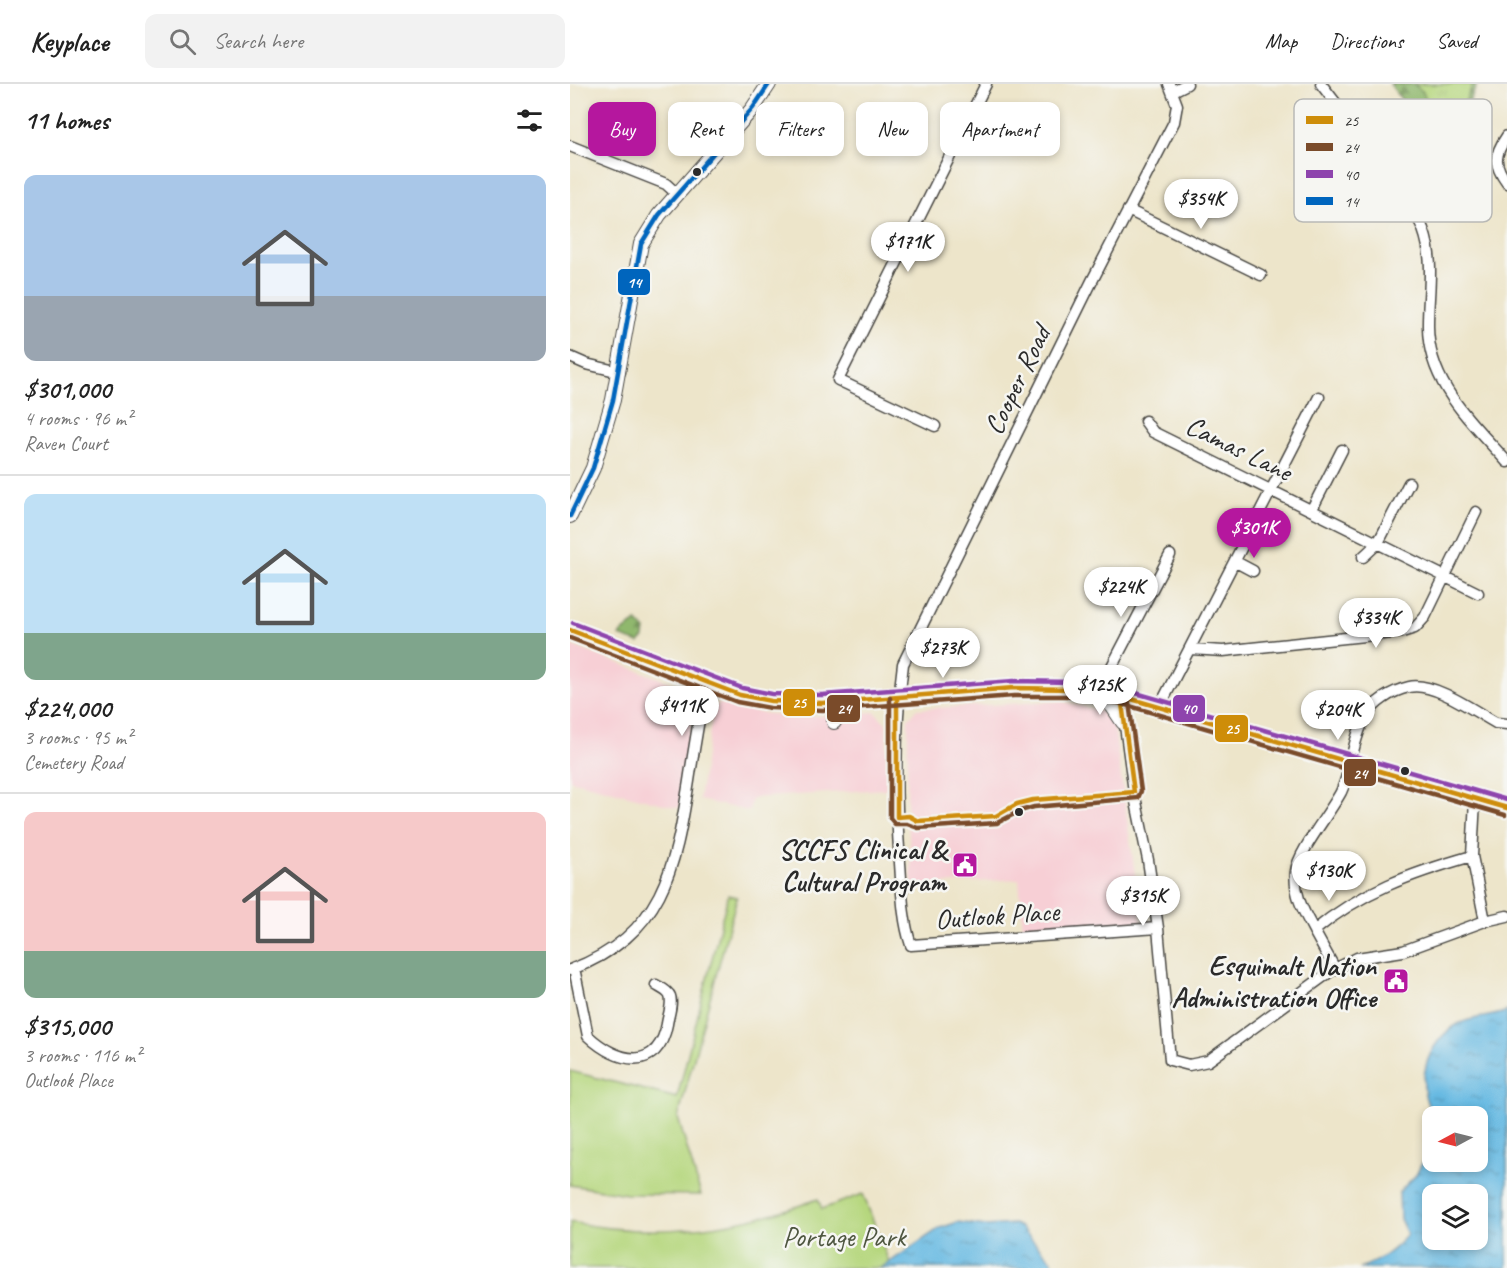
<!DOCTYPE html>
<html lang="en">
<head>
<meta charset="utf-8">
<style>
  body { margin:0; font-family:Caveat,sans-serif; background:#f2f2f2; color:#222; height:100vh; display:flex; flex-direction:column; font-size:22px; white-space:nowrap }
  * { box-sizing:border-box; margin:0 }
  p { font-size:20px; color:#767676 }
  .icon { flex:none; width:33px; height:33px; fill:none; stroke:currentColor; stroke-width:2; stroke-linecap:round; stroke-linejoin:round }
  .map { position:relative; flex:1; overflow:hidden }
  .details { display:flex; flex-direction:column; background:#fff; width:570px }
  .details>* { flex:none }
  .guide { position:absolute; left:18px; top:18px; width:570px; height:54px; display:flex; gap:12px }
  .needle { width:39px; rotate:263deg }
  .controls { position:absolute; left:852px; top:1022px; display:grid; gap:12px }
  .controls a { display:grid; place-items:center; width:66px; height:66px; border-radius:12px; background:#fff; box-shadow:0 3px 9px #0003; font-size:30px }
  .price { position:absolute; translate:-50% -51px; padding:0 14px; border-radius:21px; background:#fff; color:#222; font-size:20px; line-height:39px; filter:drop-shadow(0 2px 3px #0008) }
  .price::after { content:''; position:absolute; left:50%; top:36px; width:18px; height:14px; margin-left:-9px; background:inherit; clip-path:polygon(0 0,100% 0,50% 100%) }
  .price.current { background:#b5179e; color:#fff }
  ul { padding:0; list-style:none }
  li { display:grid; align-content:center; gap:12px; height:318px; padding:0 24px }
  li+li { border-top:2px solid #e0e0e0 }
  li span { display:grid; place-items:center; height:186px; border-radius:12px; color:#555 }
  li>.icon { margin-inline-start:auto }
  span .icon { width:108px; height:108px; fill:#fffc; stroke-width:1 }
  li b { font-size:26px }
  h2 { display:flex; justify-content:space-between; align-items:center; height:72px; padding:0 24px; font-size:26px }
  .pill { padding:0 21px; border-radius:12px; background:#fff; box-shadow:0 3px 9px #0003; font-size:21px; line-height:54px }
  .pill.current { background:#b5179e; color:#fff }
  header { display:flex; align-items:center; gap:36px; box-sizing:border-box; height:84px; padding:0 30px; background:#fff; border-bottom:2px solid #e0e0e0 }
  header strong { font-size:28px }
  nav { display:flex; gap:33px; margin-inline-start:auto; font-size:21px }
  .search { width:420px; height:54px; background:#f2f2f2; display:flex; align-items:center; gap:15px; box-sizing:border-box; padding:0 21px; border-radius:12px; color:#767676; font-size:22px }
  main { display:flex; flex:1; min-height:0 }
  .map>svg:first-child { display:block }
  .built { fill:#f7cfd5 }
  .grass { fill:url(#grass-tufts); stroke:#708154; stroke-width:1.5 }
  .forest { fill:url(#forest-firs); stroke:#5e724c; stroke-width:1.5 }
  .park { fill:#b6d77e; stroke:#708154; stroke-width:1.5 }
  .water { fill:url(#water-ripples); stroke:#487286; stroke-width:1.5; fill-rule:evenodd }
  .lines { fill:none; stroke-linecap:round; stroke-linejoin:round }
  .minor-casing { stroke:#484743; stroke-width:13 }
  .major-casing { stroke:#484743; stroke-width:16 }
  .minor { stroke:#fff; stroke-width:10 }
  .major { stroke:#fff; stroke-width:14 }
  .bus-1-casing { stroke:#f6f6f2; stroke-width:9 }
  .bus-2-casing { stroke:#f6f6f2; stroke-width:9 }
  .bus-3-casing { stroke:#f6f6f2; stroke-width:9 }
  .bus-4-casing { stroke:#f6f6f2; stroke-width:9 }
  .bus-1 { stroke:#ce8d09; stroke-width:4.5 }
  .bus-2 { stroke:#7a4b2a; stroke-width:4.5 }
  .bus-3 { stroke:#8e44ad; stroke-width:4.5 }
  .bus-4 { stroke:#0065bd; stroke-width:4.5 }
  .bus-dot { fill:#2b2b2b; stroke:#f6f6f2; stroke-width:2 }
  .labels { text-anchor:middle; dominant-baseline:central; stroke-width:5; stroke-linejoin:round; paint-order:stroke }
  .street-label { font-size:28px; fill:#2b2b2b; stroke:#f6f6f2 }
  .poi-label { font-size:28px; font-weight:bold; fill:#2b2b2b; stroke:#f6f6f2; text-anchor:end }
  .park-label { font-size:28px; fill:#4e5640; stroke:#f6f6f2 }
  .key { fill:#f6f6f2; stroke:#b9b9b6; stroke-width:1.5 }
  .key-label { font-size:16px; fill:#2b2b2b }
  .line-badge { stroke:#f6f6f2; stroke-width:2 }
  .badge-label { font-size:16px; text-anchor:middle; font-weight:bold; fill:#fff }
</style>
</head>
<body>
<header>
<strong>Keyplace</strong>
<div class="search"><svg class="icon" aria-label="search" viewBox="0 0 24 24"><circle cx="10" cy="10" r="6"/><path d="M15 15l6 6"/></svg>Search here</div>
<nav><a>Map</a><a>Directions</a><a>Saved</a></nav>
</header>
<main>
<section class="details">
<h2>11 homes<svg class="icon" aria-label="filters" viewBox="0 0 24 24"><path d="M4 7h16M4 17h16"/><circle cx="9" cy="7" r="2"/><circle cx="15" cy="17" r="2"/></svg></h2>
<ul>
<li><span style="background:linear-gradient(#a9c7e8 65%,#9aa5b1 0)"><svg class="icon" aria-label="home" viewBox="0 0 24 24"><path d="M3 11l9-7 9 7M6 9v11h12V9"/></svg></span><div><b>$301,000</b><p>4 rooms · 96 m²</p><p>Raven Court</p></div></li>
<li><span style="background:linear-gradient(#bfe0f5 75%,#7fa58c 0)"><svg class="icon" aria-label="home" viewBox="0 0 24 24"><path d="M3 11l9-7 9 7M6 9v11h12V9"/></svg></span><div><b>$224,000</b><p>3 rooms · 95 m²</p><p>Cemetery Road</p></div></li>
<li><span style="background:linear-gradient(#f6c9c9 75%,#7fa58c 0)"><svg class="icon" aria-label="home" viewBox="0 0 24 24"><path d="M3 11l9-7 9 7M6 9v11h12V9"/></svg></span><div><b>$315,000</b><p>3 rooms · 116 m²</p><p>Outlook Place</p></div></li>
</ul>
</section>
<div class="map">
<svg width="937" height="1184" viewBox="0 0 937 1184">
  <defs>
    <pattern id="grass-tufts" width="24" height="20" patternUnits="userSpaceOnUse" patternTransform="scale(1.5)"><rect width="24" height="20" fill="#b6d77e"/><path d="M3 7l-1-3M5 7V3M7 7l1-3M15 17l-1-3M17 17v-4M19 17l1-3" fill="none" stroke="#9db96d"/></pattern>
    <pattern id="forest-firs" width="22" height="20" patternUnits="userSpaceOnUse" patternTransform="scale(1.5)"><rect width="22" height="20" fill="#90b86d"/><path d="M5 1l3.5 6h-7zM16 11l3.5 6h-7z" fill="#76965a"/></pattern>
    <pattern id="water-ripples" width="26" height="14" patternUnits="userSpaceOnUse" patternTransform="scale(1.5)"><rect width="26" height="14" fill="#66b9e2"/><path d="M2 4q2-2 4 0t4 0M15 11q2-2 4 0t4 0" fill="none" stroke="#5497b7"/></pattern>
  </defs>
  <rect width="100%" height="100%" fill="#f6f6f2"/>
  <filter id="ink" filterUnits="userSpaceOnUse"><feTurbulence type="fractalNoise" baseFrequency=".0167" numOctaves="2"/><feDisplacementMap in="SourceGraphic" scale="12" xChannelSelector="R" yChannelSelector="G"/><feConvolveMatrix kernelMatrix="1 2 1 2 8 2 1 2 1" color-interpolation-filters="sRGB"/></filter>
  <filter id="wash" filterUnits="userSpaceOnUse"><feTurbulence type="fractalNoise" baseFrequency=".008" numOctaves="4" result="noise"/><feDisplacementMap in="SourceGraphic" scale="24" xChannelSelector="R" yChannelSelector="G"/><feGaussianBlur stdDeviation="1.35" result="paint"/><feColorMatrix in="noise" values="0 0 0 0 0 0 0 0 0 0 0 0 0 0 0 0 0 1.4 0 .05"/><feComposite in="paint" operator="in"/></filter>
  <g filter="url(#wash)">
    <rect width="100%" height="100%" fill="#ede5ca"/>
    <!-- built -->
    <path class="built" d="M0,561L123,607L126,611L109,724L0,696Z
      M491,617L531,627L544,643L572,839L453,847L449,795L342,802L337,719L338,635L347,625Z
      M149,619L192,629L232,633L305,628L317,640L316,705L182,714L179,727L129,716L143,626Z"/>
    <!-- grass -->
    <path class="grass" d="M821,0H907L875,74Z"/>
    <!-- forest -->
    <path class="forest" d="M820,0H844L853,8L856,15L865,19L864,25L872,45L890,30L903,0H907L875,74Z
      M67,538L75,545L74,554L69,559L49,552L53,547Z"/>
    <!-- park -->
    <path class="park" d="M158,811L167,813L108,1034L131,1111L57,1110L0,1101V987L107,1014Z
      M293,1110L319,1178L311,1184H0V1138C85,1155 167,1145 248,1115L252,1125Z"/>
    <!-- water -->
    <path class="water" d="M937,927V1184H789C806,1179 827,1165 837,1150L830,1135L829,1108L846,1091L862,1060V1077H908V1032H864C843,1002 856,958 888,940C902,932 922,934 937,927ZM862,1110H908V1155H862Z
      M388,1138L416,1142L444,1140L450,1143L482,1177L483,1184H311L370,1144Z"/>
  </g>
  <g filter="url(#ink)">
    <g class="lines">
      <!-- minor casing -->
      <g class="minor-casing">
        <path id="minor" d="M751,0C779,36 807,72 832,110C839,121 849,133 853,145C865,177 858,207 858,240C857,299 901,337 937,378
          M603,7L617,0
          M937,52C924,71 923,80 937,99
          M0,62L96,100L107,110
          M558,126L691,191
          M0,273L16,280L50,288
          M575,337L583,348L908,509
          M365,342L268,296L416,0
          M742,425L772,366
          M793,473L808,459L839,399
          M666,478L683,487
          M621,565L653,567L832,548L845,544L855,533L906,428
          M528,609L600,471
          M551,612L564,708L578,776L588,844L600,976L619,981L638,977L761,887L787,874L833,867L915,837L937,832
          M590,622L749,313
          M905,716L902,772L915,837
          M588,844L341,861C332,834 332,806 330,779C325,713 324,646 333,580L522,197L604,38L607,21L599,0
          M744,847C734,828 723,810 726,787C728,768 760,729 771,708C782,685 782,656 795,634C803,618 822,607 839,603C863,597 904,627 926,639L937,640
          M4,884L18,952C47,979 88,989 97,940C98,932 103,920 100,912C98,907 91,904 86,901
          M765,885L744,847C791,807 843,789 902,772
          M0,886C93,851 105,785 119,697C124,664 130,631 135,598"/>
      </g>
      <!-- major casing -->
      <g class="major-casing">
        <path id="major" d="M0,432L23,384L43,316L71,160L89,131L183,24L199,0
          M0,546L106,588L170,611L201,617L252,619L444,604L502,605L551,612L937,724
          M528,609L543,623L553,638
          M264,638L274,617"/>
      </g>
      <!-- minor -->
      <use href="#minor" class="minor"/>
      <!-- major -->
      <use href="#major" class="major"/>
      <!-- bus-1 casing -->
      <g class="bus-1-casing">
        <path id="bus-1" d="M0,546L170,611L201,617L252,619L444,604L502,605L551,612L937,724
          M327,614V733L339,732L348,737L426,732L447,720L463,716L564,708L551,612"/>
      </g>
      <!-- bus-2 casing -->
      <g class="bus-2-casing">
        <path id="bus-2" d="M0,554L167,618L200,624L253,626L444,612H501L549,619L935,731
          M320,614V734L325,740H337L348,744L427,739L450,727L464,723L568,714L571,707L558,611"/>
      </g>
      <!-- bus-3 casing -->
      <g class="bus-3-casing">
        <path id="bus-3" d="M3,539L172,604L202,610L252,611L444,597L502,598L552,605L937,716"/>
      </g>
      <!-- bus-4 casing -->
      <g class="bus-4-casing">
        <path id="bus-4" d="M0,432L23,384L43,316L71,160L89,131L183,24L199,0"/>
      </g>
      <!-- bus-1 -->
      <use href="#bus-1" class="bus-1"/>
      <!-- bus-2 -->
      <use href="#bus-2" class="bus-2"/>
      <!-- bus-3 -->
      <use href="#bus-3" class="bus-3"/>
      <!-- bus-4 -->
      <use href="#bus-4" class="bus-4"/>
    </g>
  </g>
  <!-- icons -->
  <defs>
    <g id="civic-square" transform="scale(1.35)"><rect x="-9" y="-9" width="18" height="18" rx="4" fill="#b5179e" stroke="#f6f6f2"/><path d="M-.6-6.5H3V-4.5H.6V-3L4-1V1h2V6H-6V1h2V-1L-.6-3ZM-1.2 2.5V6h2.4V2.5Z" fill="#fff"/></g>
  </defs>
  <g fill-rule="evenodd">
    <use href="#civic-square" x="395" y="781"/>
    <use href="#civic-square" x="826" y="897"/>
  </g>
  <!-- markers -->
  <g class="bus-dot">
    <circle cx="127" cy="88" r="5"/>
    <circle cx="835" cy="687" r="5"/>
    <circle cx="449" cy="728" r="5"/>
  </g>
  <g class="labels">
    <!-- street labels -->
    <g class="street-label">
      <text transform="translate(447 296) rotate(-64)">Cooper Road</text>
      <text transform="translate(669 364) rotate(26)">Camas Lane</text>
      <text transform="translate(427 831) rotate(-4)">Outlook Place</text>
    </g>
    <!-- poi labels -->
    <g class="poi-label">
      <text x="376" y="765">SCCFS Clinical &amp;<tspan x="376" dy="32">Cultural Program</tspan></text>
      <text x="806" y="881">Esquimalt Nation<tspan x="806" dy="32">Administration Office</tspan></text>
    </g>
    <!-- park labels -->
    <g class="park-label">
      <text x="274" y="1152">Portage Park</text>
    </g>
  </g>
  <!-- legend -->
  <rect x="724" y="15" width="198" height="123" rx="9" class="key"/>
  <rect x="736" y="32" width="27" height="8" fill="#ce8d09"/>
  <rect x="736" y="59" width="27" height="8" fill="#7a4b2a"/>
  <rect x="736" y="86" width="27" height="8" fill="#8e44ad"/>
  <rect x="736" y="113" width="27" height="8" fill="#0065bd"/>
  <g class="key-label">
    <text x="774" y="42">25</text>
    <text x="774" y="69">24</text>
    <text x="774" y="96">40</text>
    <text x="774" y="123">14</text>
  </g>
  <g class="line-badge">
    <rect x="47" y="184" width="34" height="28" rx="6" fill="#0065bd"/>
    <rect x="212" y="604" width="34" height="29" rx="6" fill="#ce8d09"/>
    <rect x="602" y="610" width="34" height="29" rx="6" fill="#8e44ad"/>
    <rect x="256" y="610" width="35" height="29" rx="6" fill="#7a4b2a"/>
    <rect x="644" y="630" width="35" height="29" rx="6" fill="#ce8d09"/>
    <rect x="773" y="674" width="34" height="29" rx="6" fill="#7a4b2a"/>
  </g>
  <g class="badge-label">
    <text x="64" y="204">14</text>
    <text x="229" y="624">25</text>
    <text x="619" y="630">40</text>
    <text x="274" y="630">24</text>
    <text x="662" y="650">25</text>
    <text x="790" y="695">24</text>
  </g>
</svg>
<div class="controls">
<a><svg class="needle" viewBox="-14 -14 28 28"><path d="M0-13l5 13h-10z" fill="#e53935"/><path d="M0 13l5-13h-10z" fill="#767676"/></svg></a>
<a><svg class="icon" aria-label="layers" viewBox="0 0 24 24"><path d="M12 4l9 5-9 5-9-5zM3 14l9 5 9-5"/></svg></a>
</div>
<b class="price" style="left:631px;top:146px">$354K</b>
<b class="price" style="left:338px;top:189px">$171K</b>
<b class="price current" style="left:684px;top:475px">$301K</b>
<b class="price" style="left:551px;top:534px">$224K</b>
<b class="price" style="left:806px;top:565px">$334K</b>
<b class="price" style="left:373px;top:595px">$273K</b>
<b class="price" style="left:530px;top:632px">$125K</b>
<b class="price" style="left:112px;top:653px">$411K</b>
<b class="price" style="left:768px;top:657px">$204K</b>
<b class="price" style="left:759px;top:818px">$130K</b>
<b class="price" style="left:573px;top:843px">$315K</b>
<div class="guide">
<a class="pill current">Buy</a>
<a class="pill">Rent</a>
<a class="pill">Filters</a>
<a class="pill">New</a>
<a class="pill">Apartment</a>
</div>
</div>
</main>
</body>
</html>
